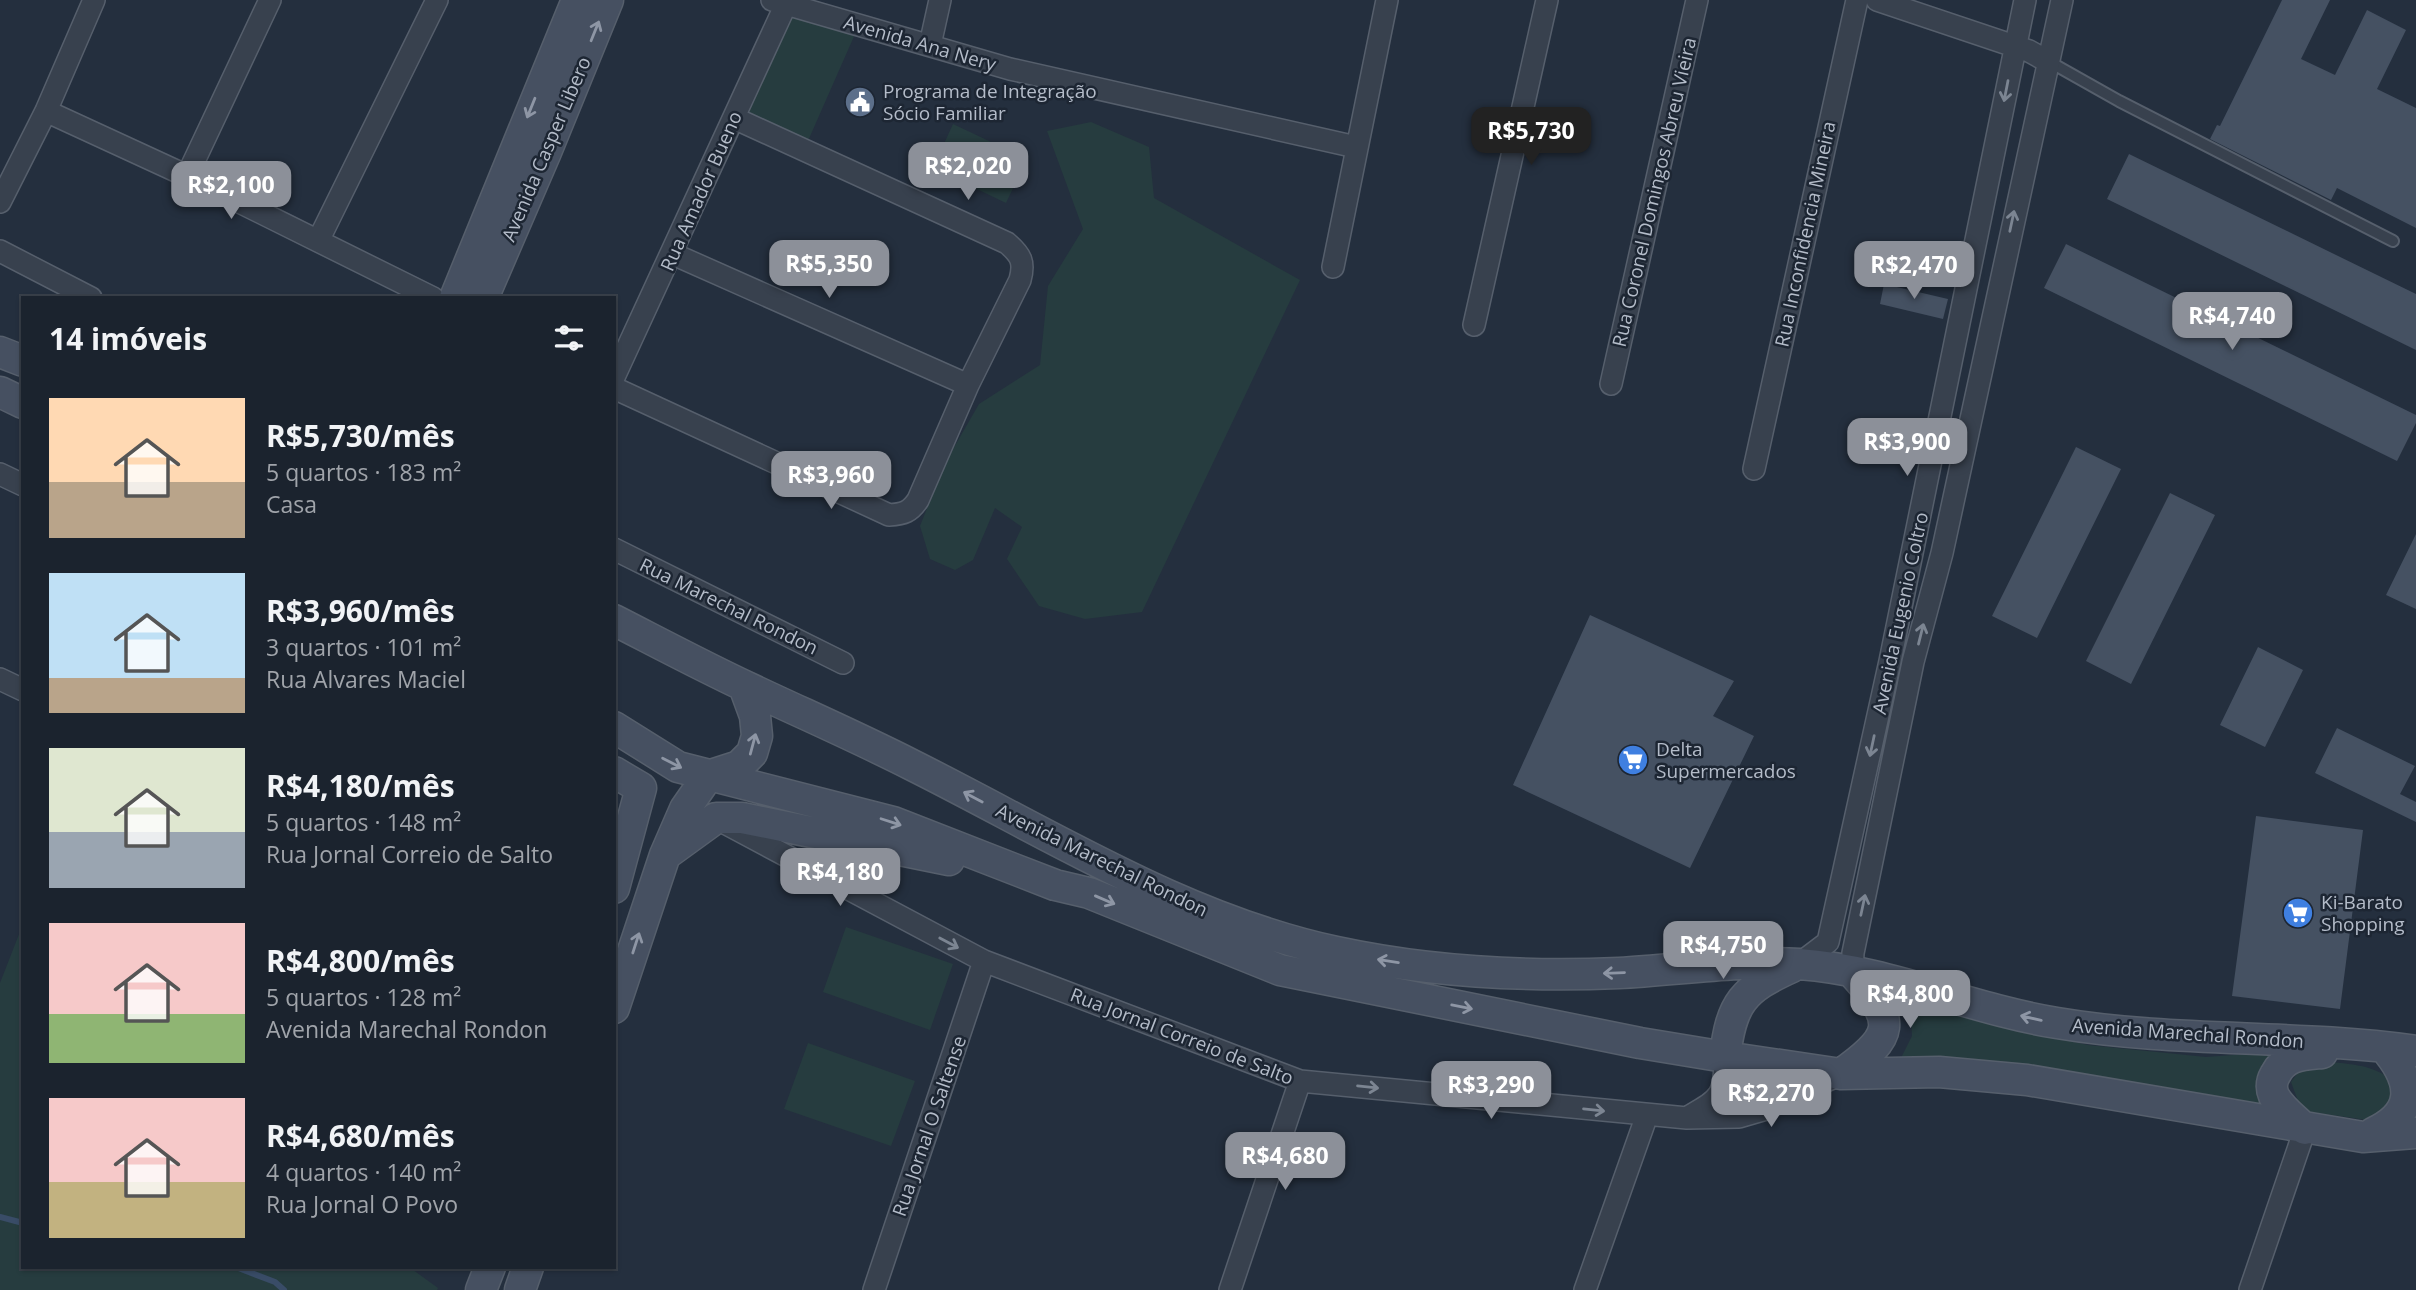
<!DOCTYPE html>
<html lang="pt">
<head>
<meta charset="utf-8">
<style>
  body { margin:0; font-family:"Open Sans",sans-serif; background:#242b36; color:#f1f3f6; height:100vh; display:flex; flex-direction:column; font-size:26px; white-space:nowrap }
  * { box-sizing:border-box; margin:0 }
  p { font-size:23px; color:#a0a4aa }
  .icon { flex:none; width:38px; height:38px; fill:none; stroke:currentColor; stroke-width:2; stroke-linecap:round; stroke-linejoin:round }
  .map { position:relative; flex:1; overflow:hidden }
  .drawer { position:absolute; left:21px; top:296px; width:595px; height:973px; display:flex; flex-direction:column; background:#1b232e; border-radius:0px; box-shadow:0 2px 5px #0004,0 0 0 2px #39404a }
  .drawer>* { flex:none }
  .price { position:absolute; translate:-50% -60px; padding:0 16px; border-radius:14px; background:#8c9099; color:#fff; font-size:23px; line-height:46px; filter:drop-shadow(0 2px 4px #0008) }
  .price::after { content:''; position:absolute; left:50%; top:42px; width:21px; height:16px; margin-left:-10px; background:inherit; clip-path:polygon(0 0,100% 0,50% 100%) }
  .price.active { background:#222; color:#fff }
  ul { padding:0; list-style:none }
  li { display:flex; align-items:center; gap:21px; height:175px; padding:0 28px }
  li span { display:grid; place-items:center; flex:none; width:196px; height:140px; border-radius:0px; color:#555 }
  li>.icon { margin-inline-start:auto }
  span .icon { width:84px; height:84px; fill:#fffc; stroke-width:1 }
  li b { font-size:30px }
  h2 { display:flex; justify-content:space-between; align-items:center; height:84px; padding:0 28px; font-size:30px }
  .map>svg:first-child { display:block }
  .green { fill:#263c3f }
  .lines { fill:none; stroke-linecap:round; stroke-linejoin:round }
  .stream { stroke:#394c67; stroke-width:6 }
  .building { fill:#455162 }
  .lane-casing { stroke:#565f6c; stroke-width:14 }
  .street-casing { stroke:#565f6c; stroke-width:24 }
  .secondary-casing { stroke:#565f6c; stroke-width:33 }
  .lane { stroke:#38414e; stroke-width:10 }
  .street { stroke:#38414e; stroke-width:21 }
  .secondary { stroke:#465061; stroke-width:30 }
  .oneway { stroke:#8e96a5 }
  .oneway2 { stroke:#7c8592 }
  .labels { text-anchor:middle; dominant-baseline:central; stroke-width:5; stroke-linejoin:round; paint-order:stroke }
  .street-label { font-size:19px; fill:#b4bcc9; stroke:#1d2633 }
  .poi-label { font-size:19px; fill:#b4bcc9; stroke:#1d2633; text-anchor:start }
</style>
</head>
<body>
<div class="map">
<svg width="2416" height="1290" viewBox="0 0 2416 1290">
  <rect width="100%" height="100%" fill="#242f3e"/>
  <!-- green -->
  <path class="green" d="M786,4L859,25L804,150L734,118Z
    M1091,122L1149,147L1154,198L1300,280L1142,612L1085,619L1039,606L1007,559L1022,527L995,508L973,560L955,570L930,559L920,526L945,463L979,404L1040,365L1048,286L1083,229L1047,131Z
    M953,124L1027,159L1006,203L933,168Z
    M23,924V1267H409L438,1288L437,1290H0V983Z
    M846,927L953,964L930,1030L823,992Z
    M1910,1004L2088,1045L2206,1057L2273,1052L2264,1105L1899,1062L1912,1036Z
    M808,1043L915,1081L891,1146L784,1109Z
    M2319,1061C2345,1064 2372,1063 2393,1081L2396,1102L2374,1121L2311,1112L2301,1109L2291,1082L2303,1066Z"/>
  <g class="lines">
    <!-- stream -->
    <path class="stream" d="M0,1217L23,1223
      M236,1267L275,1282L284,1290"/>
  </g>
  <!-- building -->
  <path class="building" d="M2282,0H2330L2301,59L2335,75L2367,10L2406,30L2377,89L2416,108V228L2337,188L2331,200L2210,139L2217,125L2220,126Z
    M2129,154L2416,294V350L2107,199Z
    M2066,244L2416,415V423L2397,461L2044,288Z
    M1884,284L1948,299L1943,319L1880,304Z
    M2076,447L2121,469L2037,638L1992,616Z
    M2170,493L2215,515L2131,684L2086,661Z
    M2416,534V609L2386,595Z
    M1590,615L1734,681L1713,716L1754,736L1690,868L1513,785Z
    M2258,647L2303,670L2265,747L2220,725Z
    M2337,728L2415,766L2400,794L2416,802V822L2315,773Z
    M2256,816L2363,830L2340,1009L2232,996Z"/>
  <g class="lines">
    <!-- lane casing -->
    <g class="lane-casing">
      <path id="lane" d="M2048,61L2119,101L2393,241"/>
    </g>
    <!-- street casing -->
    <g class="street-casing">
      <path id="street" d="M772,0L1010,69L1356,147
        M1877,0L2029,51L2047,61
        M930,45L940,0
        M46,111L187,176L433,298
        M187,176L270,0
        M0,202L46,111L94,0
        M318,241L437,0
        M0,251L91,298
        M673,254L968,385
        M1333,267L1387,0
        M1474,325L1547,0
        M614,377L786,4
        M1611,384L1697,0
        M614,388L889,515C904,514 910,512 918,500L968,385L1020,280C1025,262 1021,255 1007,243L734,118
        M1754,469L1857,0
        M0,474L23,485
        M614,549L843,663
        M0,679L23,690
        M721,821L984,961L1300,1081L1687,1118L1739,1117L1763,1110L1841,1074
        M1799,964L1828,942L1890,661L2025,0
        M1852,972L1853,953L1913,662L1942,553L2062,0
        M1688,1117C1721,1098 1725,1096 1725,1057
        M874,1290L984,961
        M1230,1290L1300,1081
        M1585,1290L1647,1115
        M2250,1290L2305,1129"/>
    </g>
    <!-- secondary casing -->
    <g class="secondary-casing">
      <path id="secondary" d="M455,298L577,0
        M483,298L546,152L608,0
        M0,352L23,361
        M0,392L23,403
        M614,620C659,643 704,667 749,688C804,714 859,738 912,765C1050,834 1183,919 1336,952C1429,972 1524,977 1619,973C1678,970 1739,960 1799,964C1887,970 1970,1009 2057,1023C2176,1043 2297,1034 2416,1051
        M614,727L678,767L893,822L1055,885L1089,893L1280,970L1640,1043L1725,1057L1841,1074L1939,1072L2027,1080L2363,1137L2416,1133
        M614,772L641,788L614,888
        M665,855L716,818H742L949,860
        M614,1008L665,855L685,809L708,776L739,766L752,753L757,736L755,716L744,686
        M1725,1057C1731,1003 1743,989 1792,967
        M1841,1074C1895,1036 1898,1022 1852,972
        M2305,1129C2295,1119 2281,1109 2274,1096C2271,1089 2271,1082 2275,1075C2285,1055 2301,1055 2322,1053
        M2373,1133C2416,1113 2415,1083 2384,1047
        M481,1290L490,1267
        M520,1290L528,1267"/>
    </g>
    <!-- lane -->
    <use href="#lane" class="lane"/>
    <!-- street -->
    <use href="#street" class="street"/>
    <!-- secondary -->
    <use href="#secondary" class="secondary"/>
  </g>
  <!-- one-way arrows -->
  <defs><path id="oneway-shaft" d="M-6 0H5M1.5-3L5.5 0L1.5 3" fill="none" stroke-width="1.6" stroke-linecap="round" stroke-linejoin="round" transform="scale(1.75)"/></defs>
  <g class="oneway">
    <use href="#oneway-shaft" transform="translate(595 31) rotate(-68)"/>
    <use href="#oneway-shaft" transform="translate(531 108) rotate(112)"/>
    <use href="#oneway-shaft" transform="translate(753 744) rotate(-75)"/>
    <use href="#oneway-shaft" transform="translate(672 763) rotate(27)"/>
    <use href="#oneway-shaft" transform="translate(973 797) rotate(-152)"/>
    <use href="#oneway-shaft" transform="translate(891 822) rotate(18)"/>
    <use href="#oneway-shaft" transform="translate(1105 900) rotate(23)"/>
    <use href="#oneway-shaft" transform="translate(636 943) rotate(-72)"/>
    <use href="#oneway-shaft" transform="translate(1388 961) rotate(-171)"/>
    <use href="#oneway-shaft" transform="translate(1614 973) rotate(178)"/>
    <use href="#oneway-shaft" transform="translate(1462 1007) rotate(11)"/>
    <use href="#oneway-shaft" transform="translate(2031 1018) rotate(-167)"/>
  </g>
  <g class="oneway2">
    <use href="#oneway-shaft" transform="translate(2006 91) rotate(101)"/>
    <use href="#oneway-shaft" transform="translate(2012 221) rotate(-78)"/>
    <use href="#oneway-shaft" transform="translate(1921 634) rotate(-76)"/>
    <use href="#oneway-shaft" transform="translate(1872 746) rotate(102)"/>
    <use href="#oneway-shaft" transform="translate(1863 905) rotate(-78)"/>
    <use href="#oneway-shaft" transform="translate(949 943) rotate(28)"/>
    <use href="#oneway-shaft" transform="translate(1368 1087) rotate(6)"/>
    <use href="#oneway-shaft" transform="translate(1594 1110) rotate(6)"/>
  </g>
  <!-- icons -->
  <defs>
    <g id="civic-disc" transform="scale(1.575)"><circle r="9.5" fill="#5c6f8a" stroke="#1d2633"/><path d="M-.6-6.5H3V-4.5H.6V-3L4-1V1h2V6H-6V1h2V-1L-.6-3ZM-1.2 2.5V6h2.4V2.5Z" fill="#fff"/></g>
    <g id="supermarket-disc" transform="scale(1.575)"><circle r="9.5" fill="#3f7fe0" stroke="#1d2633"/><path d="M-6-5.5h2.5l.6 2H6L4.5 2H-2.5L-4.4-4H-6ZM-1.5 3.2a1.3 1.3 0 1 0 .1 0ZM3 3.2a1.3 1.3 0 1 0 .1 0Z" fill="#fff"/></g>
  </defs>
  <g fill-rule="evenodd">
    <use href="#civic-disc" x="860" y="102"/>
    <use href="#supermarket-disc" x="1633" y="760"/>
    <use href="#supermarket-disc" x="2298" y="913"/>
  </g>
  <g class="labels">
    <!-- street labels -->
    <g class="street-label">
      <text transform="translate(920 43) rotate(16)">Avenida Ana Nery</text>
      <text transform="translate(546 149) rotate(-67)">Avenida Casper Libero</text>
      <text transform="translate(701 191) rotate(-66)">Rua Amador Bueno</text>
      <text transform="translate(1654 192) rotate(-77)">Rua Coronel Domingos Abreu Vieira</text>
      <text transform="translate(1805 234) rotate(-78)">Rua Inconfidencia Mineira</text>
      <text transform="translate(729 606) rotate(26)">Rua Marechal Rondon</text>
      <text transform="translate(1900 613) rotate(-78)">Avenida Eugenio Coltro</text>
      <text transform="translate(1102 860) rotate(26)">Avenida Marechal Rondon</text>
      <text transform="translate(2188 1033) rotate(4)">Avenida Marechal Rondon</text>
      <text transform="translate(1182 1036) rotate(21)">Rua Jornal Correio de Salto</text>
      <text transform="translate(929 1126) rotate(-71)">Rua Jornal O Saltense</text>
    </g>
    <!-- poi labels -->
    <g class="poi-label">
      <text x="883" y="91">Programa de Integração<tspan x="883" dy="22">Sócio Familiar</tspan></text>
      <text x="1656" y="749">Delta<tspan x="1656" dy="22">Supermercados</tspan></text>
      <text x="2321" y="902">Ki-Barato<tspan x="2321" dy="22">Shopping</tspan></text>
    </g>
  </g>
</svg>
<b class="price active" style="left:1531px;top:167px">R$5,730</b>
<b class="price" style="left:968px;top:202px">R$2,020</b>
<b class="price" style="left:231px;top:221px">R$2,100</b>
<b class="price" style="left:829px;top:300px">R$5,350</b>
<b class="price" style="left:1914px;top:301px">R$2,470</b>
<b class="price" style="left:2232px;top:352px">R$4,740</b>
<b class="price" style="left:1907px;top:478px">R$3,900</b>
<b class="price" style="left:831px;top:511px">R$3,960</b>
<b class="price" style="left:840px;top:908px">R$4,180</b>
<b class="price" style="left:1723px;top:981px">R$4,750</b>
<b class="price" style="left:1910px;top:1030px">R$4,800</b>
<b class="price" style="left:1491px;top:1121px">R$3,290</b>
<b class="price" style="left:1771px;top:1129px">R$2,270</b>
<b class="price" style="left:1285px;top:1192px">R$4,680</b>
<section class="drawer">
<h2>14 imóveis<svg class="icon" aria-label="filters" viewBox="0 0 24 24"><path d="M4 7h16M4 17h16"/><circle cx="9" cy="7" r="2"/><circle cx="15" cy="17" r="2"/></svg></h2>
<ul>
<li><span style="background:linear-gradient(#ffd9b3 60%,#b9a48a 0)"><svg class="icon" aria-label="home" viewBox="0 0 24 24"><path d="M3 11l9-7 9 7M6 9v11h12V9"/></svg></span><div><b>R$5,730/mês</b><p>5 quartos · 183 m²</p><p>Casa</p></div></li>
<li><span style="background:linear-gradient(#bfe0f5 75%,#b9a48a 0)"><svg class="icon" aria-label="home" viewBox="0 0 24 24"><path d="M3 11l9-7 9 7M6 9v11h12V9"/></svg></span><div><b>R$3,960/mês</b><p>3 quartos · 101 m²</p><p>Rua Alvares Maciel</p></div></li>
<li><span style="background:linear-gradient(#dfe7d0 60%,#9aa5b1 0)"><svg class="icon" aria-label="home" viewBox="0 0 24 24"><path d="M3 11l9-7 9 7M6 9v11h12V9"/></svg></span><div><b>R$4,180/mês</b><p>5 quartos · 148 m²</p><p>Rua Jornal Correio de Salto</p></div></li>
<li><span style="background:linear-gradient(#f6c9c9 65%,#8fb573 0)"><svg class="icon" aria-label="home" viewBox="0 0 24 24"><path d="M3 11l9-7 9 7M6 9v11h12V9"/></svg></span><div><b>R$4,800/mês</b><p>5 quartos · 128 m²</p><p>Avenida Marechal Rondon</p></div></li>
<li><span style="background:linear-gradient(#f6c9c9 60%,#c2b280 0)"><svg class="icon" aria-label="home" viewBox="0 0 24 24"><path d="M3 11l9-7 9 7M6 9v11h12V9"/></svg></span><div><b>R$4,680/mês</b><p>4 quartos · 140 m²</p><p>Rua Jornal O Povo</p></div></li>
</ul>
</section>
</div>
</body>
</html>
